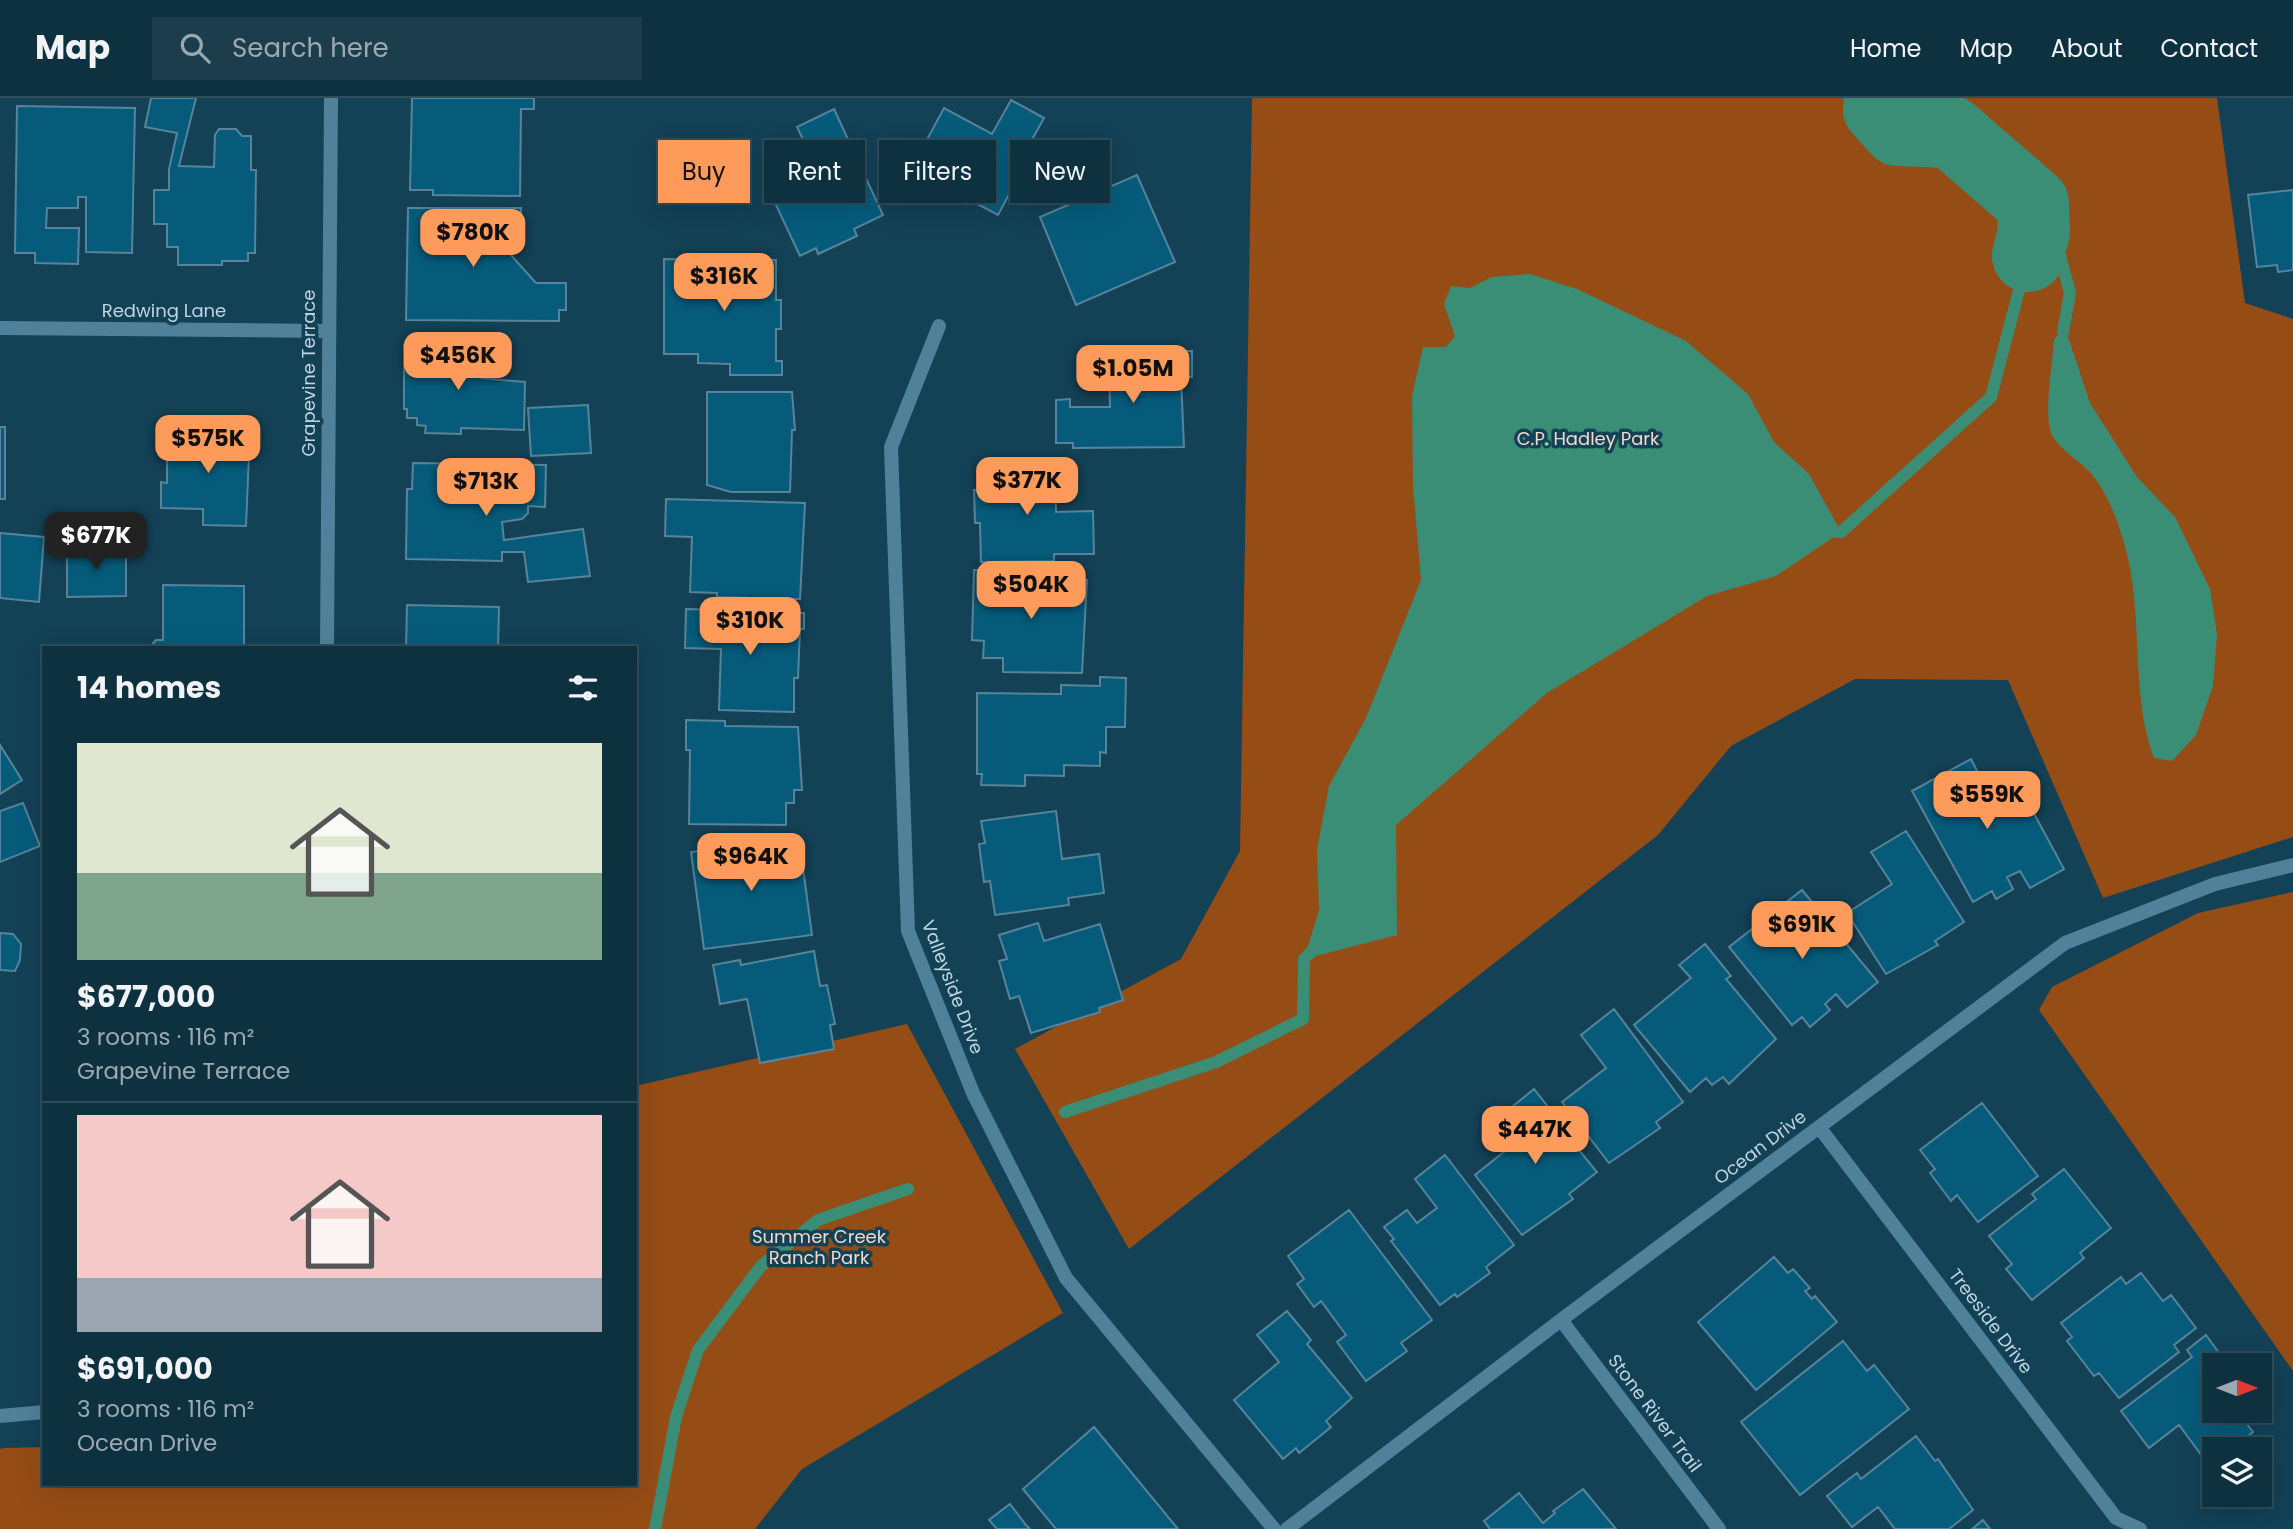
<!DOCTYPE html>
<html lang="en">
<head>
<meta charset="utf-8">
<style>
  body { margin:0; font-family:Poppins,sans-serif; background:#1c3d4b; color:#f1f3f6; height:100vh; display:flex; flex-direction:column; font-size:26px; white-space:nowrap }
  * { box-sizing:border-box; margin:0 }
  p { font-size:23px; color:#9ba9b1 }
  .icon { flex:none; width:38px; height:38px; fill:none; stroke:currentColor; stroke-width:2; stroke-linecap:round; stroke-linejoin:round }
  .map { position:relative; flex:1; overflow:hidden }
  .drawer { position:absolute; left:42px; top:548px; width:595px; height:840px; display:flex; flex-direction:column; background:#0e3140; border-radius:0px; box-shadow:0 7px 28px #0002,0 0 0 2px #2e4c59 }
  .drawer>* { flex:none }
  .guide { position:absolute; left:658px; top:42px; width:665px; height:63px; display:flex; gap:14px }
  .needle { width:46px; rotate:90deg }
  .controls { position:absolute; left:2202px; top:1255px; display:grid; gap:14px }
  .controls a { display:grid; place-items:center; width:70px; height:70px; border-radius:0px; background:#0e3140; box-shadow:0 7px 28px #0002,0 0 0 2px #2e4c59; font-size:35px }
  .price { position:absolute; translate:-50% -60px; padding:0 16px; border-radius:14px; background:#ff9b5a; color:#111; font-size:23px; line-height:46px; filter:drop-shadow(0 2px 4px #0008) }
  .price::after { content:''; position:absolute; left:50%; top:42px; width:21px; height:16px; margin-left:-10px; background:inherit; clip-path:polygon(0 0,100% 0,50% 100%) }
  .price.current { background:#222; color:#fff }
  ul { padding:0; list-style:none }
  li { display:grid; align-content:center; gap:14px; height:371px; padding:0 35px }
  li+li { border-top:2px solid #2e4c59 }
  li span { display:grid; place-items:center; height:217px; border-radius:0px; color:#555 }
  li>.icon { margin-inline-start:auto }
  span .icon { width:126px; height:126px; fill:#fffc; stroke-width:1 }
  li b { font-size:30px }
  h2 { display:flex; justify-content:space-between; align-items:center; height:84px; padding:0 35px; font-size:30px }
  .tag { padding:0 24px; border-radius:0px; background:#0e3140; box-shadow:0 7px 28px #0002,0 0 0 2px #2e4c59; font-size:24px; line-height:63px }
  .tag.current { background:#ff9b5a; color:#111 }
  header { display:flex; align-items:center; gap:42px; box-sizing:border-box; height:98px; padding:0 35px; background:#0e3140; border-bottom:2px solid #2e4c59 }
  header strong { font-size:33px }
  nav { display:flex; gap:38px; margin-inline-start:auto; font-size:24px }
  .search { width:490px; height:63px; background:#1c3d4b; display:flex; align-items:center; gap:18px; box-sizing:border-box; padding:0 24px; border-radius:0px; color:#9ba9b1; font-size:26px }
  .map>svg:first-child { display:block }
  .green { fill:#964c15 }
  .water { fill:#3b8e76 }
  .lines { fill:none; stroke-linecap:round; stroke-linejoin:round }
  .stream { stroke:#3b8e76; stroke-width:12 }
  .river { stroke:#3b8e76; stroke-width:72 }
  .building { fill:#065b7b; stroke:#57849b; stroke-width:2 }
  .street { stroke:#4f819a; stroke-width:14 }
  .labels { text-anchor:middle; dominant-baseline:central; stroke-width:7; stroke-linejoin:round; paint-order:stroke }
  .street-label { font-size:18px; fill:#bfd5e2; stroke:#134156 }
  .park-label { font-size:18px; fill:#f3d9ca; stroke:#134156 }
</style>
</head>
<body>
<header>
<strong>Map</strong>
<div class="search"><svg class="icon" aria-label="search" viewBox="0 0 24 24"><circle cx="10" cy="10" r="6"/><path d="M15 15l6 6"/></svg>Search here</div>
<nav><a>Home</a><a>Map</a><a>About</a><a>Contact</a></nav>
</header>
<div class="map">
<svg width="2293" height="1431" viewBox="0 0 2293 1431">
  <rect width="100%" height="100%" fill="#134156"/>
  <!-- green -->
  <path class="green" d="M1252,0H2217L2245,205L2293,221V739L2103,800L2008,582L1855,581L1731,648L1658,737L1129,1151L1015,951L1181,861L1240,753Z
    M2293,794V1273L2039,912L2052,889L2198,815Z
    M907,926L1063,1215L802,1371L755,1431H0V1351L4,1350L44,1349V1386H635V988Z"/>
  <!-- water -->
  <path class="water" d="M1530,176L1577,191L1686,243L1748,296L1774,344L1809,376L1841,434L1776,478L1707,498L1547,595L1396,727L1397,837L1304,861L1319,812L1317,752L1329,688L1366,620L1421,482L1413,387L1412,298L1423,249H1446L1455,238L1444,206L1451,188L1470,190L1492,179Z
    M2063,234L2068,239L2090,305L2137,379L2175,419L2210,491L2217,536L2213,588L2196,637L2172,663L2154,660C2129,593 2145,515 2124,445C2117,420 2107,394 2090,374C2079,362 2059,351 2052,337C2043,318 2053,263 2054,241Z"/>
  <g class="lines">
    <!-- stream -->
    <path class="stream" d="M2034,133L2058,150L2070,195L2063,234
      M1824,433L1841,434L1991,299L2028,158
      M1065,1014L1216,964L1303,921L1304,861L1315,850
      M655,1431L676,1319L698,1252L761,1168L818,1122L908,1091"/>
    <!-- river -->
    <path class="river" d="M1880,0L1879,11L1898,32L1951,34L2033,105L2034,133L2028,158"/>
  </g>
  <!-- building -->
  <path class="building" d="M151,0H196L179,68L214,69L215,37L219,31H236L242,38H251V72H256L255,155H248V163H222V167H178V149H167V126H154V92H169V71L177,35L145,29Z
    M412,0H534V11H521L520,98L433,97V92H410Z
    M1011,2L1044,20L1028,49L1033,51L998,117L968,101L966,106L909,75L944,10L992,36Z
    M17,8L135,10L132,155L86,154V99H78V110H47L46,130H79L78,166L35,165V155H15Z
    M834,11L883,117L854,131L857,138L818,156L816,150L800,158L768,90L815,67L797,29Z
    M1137,77L1175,164L1076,207L1040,119Z
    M2293,92V172L2278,174L2277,167L2257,169L2248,97Z
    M408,110H521V140L510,139V156L536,185H566V212H559V223L406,222Z
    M664,161L776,162V202H781V231H776V263H782V277H730V266L698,265V256H664Z
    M404,247L481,248V280L525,284L524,332L461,330V336L425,335L426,328L417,327V320H407V311H404Z
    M1115,253H1192V279H1181L1184,349L1073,350V345H1056V302L1070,301V309H1110L1109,273H1115Z
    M707,294H792L795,332H792L790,394H731L707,387Z
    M588,307L591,355L531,358L528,310Z
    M0,329H5V401H0Z
    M167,332L250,333L246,428L203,427V411L161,410V384L167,385Z
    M413,365L546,367L545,409L528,408V415L522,421L502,424L504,442L583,431L590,478L528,484L524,454H502V463L406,461L407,391H412Z
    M1055,367L1056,414L1093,413L1094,456H1054V463L981,464L980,425H975L974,392H979V368Z
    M666,401L805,405L800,501L717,499V495L690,494L692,439L665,438Z
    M0,435L44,439L39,504L0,500Z
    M126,450V498L67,499V451Z
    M974,472H997V478L1082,480L1087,482L1082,575L1003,574V560H983L984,543L972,542Z
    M163,487L244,488V550H149L156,542H163Z
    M407,507L499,509L498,550H406Z
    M686,511L724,512V518L794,520V515H804V531H800L798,580H794V614L719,612L721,551L685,550Z
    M1100,579L1126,580L1125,629H1106V655L1100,654V668L1064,667V678L1025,677V688L981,687L982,676H977V595L1061,596V587L1100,588Z
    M686,622L725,623V628L798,629L802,692H794V705H786V727L689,726L690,652H686Z
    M0,647L22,682L0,696Z
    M1971,661L1983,685L2000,676L2008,691L2018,686L2064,771L2030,790L2020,773L2007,779L2013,791L1996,801L1992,793L1973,804L1912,693Z
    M23,705L40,748L0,764V713Z
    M1056,713L1062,761L1099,756L1104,795L1068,800L1069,807L995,817L990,783L984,784L979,746L985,745L981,723Z
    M1906,733L1964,824L1935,843L1938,847L1886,876L1847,815L1892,786L1871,754Z
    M799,740L812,837L704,851L691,754Z
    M1802,792L1878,884L1847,909L1836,896L1825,906L1830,912L1810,929L1802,919L1792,927L1729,849Z
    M1038,825L1044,843L1100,826L1123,902L1099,910L1100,914L1031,935L1019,898L1010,901L999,863L1007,861L999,837Z
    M0,835L13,836L21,846L20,862L15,873L0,872Z
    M1705,846L1731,878L1726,881L1776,941L1729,986L1723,979L1712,987L1706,980L1690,994L1634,927L1691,880L1679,867Z
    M814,853L820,888L827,887L835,926L830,927L834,951L760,965L747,901L720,906L713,867L740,862L741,867Z
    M1614,911L1683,1004L1656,1024L1660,1030L1609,1065L1562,1004L1606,970L1581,937Z
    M1534,991L1553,1015L1551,1018L1597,1074L1569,1096L1573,1101L1522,1137L1475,1077L1520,1041L1501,1018Z
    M1982,1005L2038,1078L1978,1124L1957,1097L1951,1103L1930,1075L1935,1071L1920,1052Z
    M1445,1057L1514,1147L1486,1169L1490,1175L1457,1199L1455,1196L1440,1207L1391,1143L1394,1141L1384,1129L1407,1112L1417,1125L1437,1110L1415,1081Z
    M2064,1071L2111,1130L2080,1155L2084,1160L2032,1202L2006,1171L2012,1166L1989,1138L2036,1101L2032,1096Z
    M1349,1112L1432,1222L1401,1245L1407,1253L1366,1283L1337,1244L1346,1237L1321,1203L1314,1209L1297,1186L1304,1181L1288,1158Z
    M1774,1159L1788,1175L1793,1171L1810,1190L1805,1193L1812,1201L1815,1198L1837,1224L1756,1292L1698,1224Z
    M2141,1175L2163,1203L2171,1197L2196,1230L2174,1247L2179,1254L2119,1300L2099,1275L2094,1278L2067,1243L2072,1239L2061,1225L2121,1179L2126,1186Z
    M1287,1213L1311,1242L1307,1246L1352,1300L1326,1323L1331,1329L1299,1355L1296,1350L1283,1361L1234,1302L1279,1264L1257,1237Z
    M2206,1237L2222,1259L2205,1272L2214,1283V1312H2236L2253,1334L2230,1351L2214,1349L2202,1358L2179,1327L2149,1350L2121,1313L2192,1259L2187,1252Z
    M1843,1243L1867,1273L1874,1267L1909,1311L1800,1397L1741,1324Z
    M1094,1329L1178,1431H1056L1023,1391Z
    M1916,1338L1935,1363L1938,1361L1973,1412L1949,1431H1895L1878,1409L1852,1429L1827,1398L1857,1375L1861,1381Z
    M1583,1391L1616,1431H1490L1484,1423L1519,1395L1543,1425L1555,1415L1553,1413Z
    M1010,1406L1026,1427L1030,1431H997L989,1422Z
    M1983,1422L1990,1431H1972Z"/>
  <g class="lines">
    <!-- street -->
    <path class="street" d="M939,228L891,349L908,833L973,995L1066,1180L1274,1431
      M0,230L327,233
      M327,550L331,0
      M1819,1029L2116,1420L2140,1431
      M1561,1222L1719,1431
      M0,1318L44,1314
      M1287,1431L1561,1222L2065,845L2215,786L2293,767"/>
  </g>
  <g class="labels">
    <!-- street labels -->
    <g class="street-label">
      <text x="164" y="212">Redwing Lane</text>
      <text transform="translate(308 275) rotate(-90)">Grapevine Terrace</text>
      <text transform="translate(953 889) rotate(69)">Valleyside Drive</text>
      <text transform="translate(1760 1049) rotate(-37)">Ocean Drive</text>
      <text transform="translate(1991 1223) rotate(53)">Treeside Drive</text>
      <text transform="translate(1655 1315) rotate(53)">Stone River Trail</text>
    </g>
    <!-- park labels -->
    <g class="park-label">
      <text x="1588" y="340">C.P. Hadley Park</text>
      <text x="819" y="1138">Summer Creek<tspan x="819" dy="21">Ranch Park</tspan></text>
    </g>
  </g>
</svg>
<div class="controls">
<a><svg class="needle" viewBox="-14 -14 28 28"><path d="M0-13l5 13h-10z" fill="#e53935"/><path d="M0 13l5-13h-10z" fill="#9ba9b1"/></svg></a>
<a><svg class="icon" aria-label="layers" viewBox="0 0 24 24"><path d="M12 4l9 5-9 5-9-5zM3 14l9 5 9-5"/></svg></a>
</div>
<b class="price" style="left:473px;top:171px">$780K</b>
<b class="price" style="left:724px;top:215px">$316K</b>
<b class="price" style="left:458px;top:294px">$456K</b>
<b class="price" style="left:1133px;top:307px">$1.05M</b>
<b class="price" style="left:208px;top:377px">$575K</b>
<b class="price" style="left:1027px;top:419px">$377K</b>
<b class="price" style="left:486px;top:420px">$713K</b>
<b class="price current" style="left:96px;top:474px">$677K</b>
<b class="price" style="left:1031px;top:523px">$504K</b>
<b class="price" style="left:750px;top:559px">$310K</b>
<b class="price" style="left:1987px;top:733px">$559K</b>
<b class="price" style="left:751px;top:795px">$964K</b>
<b class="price" style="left:1802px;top:863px">$691K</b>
<b class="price" style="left:1535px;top:1068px">$447K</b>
<div class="guide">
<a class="tag current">Buy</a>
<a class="tag">Rent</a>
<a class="tag">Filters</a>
<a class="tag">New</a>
</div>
<section class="drawer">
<h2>14 homes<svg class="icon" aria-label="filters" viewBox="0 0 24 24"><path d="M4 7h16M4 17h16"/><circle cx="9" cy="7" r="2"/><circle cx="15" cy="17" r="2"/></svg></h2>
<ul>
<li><span style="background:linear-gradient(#dfe7d0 60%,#7fa58c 0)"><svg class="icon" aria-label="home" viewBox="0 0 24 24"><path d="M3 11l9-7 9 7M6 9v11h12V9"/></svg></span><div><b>$677,000</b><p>3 rooms · 116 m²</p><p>Grapevine Terrace</p></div></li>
<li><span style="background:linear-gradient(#f6c9c9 75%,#9aa5b1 0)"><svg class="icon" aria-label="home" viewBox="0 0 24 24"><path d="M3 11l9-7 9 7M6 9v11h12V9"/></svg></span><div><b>$691,000</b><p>3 rooms · 116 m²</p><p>Ocean Drive</p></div></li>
</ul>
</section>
</div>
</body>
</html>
